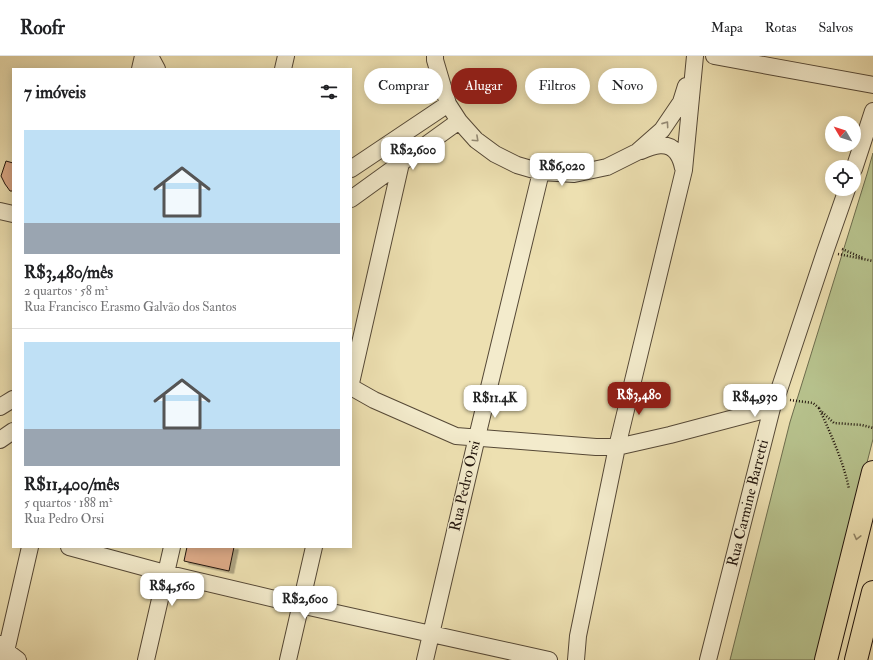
<!DOCTYPE html>
<html lang="pt">
<head>
<meta charset="utf-8">
<style>
  body { margin:0; font-family:"IM FELL Double Pica",serif; background:#f2f2f2; color:#202124; height:100vh; display:flex; flex-direction:column; font-size:15px; white-space:nowrap }
  * { box-sizing:border-box; margin:0 }
  p { font-size:13px; color:#757577 }
  .icon { flex:none; width:22px; height:22px; fill:none; stroke:currentColor; stroke-width:2; stroke-linecap:round; stroke-linejoin:round }
  .map { position:relative; flex:1; overflow:hidden }
  .panel { position:absolute; left:12px; top:12px; width:340px; height:480px; display:flex; flex-direction:column; background:#fff; border-radius:0px; box-shadow:0 2px 10px #0003 }
  .panel>* { flex:none }
  .banner { position:absolute; left:364px; top:12px; width:380px; height:36px; display:flex; gap:8px }
  .needle { width:26px; rotate:309deg }
  .controls { position:absolute; left:825px; top:60px; display:grid; gap:8px }
  .controls a { display:grid; place-items:center; width:36px; height:36px; border-radius:50%; background:#fff; box-shadow:0 2px 10px #0003; font-size:20px }
  .price { position:absolute; translate:-50% -34px; padding:0 9px; border-radius:8px; background:#fff; color:#222; font-size:13px; line-height:26px; filter:drop-shadow(0 1px 2px #0008) }
  .price::after { content:''; position:absolute; left:50%; top:24px; width:12px; height:9px; margin-left:-6px; background:inherit; clip-path:polygon(0 0,100% 0,50% 100%) }
  .price.current { background:#8f2418; color:#fff }
  ul { padding:0; list-style:none }
  li { display:grid; align-content:center; gap:8px; height:212px; padding:0 12px }
  li+li { border-top:1px solid #e0e0e0 }
  li span { display:grid; place-items:center; height:124px; border-radius:0px; color:#555 }
  li>.icon { margin-inline-start:auto }
  span .icon { width:72px; height:72px; fill:#fffc; stroke-width:1 }
  li b { font-size:17px }
  h2 { display:flex; justify-content:space-between; align-items:center; height:48px; padding:0 12px; font-size:17px }
  .tag { padding:0 14px; border-radius:18px; background:#fff; box-shadow:0 2px 10px #0003; font-size:14px; line-height:36px }
  .tag.current { background:#8f2418; color:#fff }
  header { display:flex; align-items:center; gap:24px; box-sizing:border-box; height:56px; padding:0 20px; background:#fff; border-bottom:1px solid #e0e0e0 }
  header strong { font-size:19px }
  nav { display:flex; gap:22px; margin-inline-start:auto; font-size:14px }
  .map>svg:first-child { display:block }
  .green { fill:#b7c28d; stroke:#6c6c4d }
  .building { fill:#deab88; stroke:#22150d; filter:url(#shadow) }
  .lines { fill:none; stroke-linecap:round; stroke-linejoin:round }
  .street-casing { stroke:#554836; stroke-width:18 }
  .highway-casing { stroke:#22150d; stroke-width:24 }
  .path { stroke:#22150d; stroke-width:2.5; stroke-dasharray:1 2; stroke-linecap:butt }
  .street { stroke:#f3ebcc; stroke-width:16 }
  .highway { stroke:#ede0b1; stroke-width:22 }
  .oneway { stroke:#958b76 }
  .oneway2 { stroke:#928567 }
  .labels { text-anchor:middle; dominant-baseline:central; stroke-width:3; stroke-linejoin:round; paint-order:stroke }
  .street-label { font-size:15px; fill:#22150d; stroke:#f3ebcc }
</style>
</head>
<body>
<header>
<strong>Roofr</strong>
<nav><a>Mapa</a><a>Rotas</a><a>Salvos</a></nav>
</header>
<div class="map">
<svg width="873" height="604" viewBox="0 0 873 604">
  <defs>
    <filter id="shadow"><feDropShadow dx="4.5" dy="2.5" stdDeviation="0" flood-color="#0004"/></filter>
  </defs>
  <rect width="100%" height="100%" fill="#ede0b1"/>
  <filter id="stains"><feTurbulence type="fractalNoise" baseFrequency=".005" numOctaves="4"/><feColorMatrix values="0 0 0 0 .2 0 0 0 0 .09 0 0 0 0 .02 0 0 0 .5 -.17"/></filter>
  <radialGradient id="worn" r=".72"><stop offset=".6" stop-color="#630" stop-opacity="0"/><stop offset="1" stop-color="#630" stop-opacity=".3"/></radialGradient>
  <!-- green -->
  <path class="green" d="M873,97V383L817,604H730L790,366L867,118Z"/>
  <!-- building -->
  <path class="building" d="M6,105L13,107V135H10L5,128L1,120Z
    M187,491H234L229,515L184,505Z"/>
  <g class="lines">
    <!-- street casing -->
    <g class="street-casing">
      <path id="street" d="M150,0L157,13
        M435,0V4L448,48L459,65L476,84L495,98L517,109L541,116L574,118L607,111L637,96L662,74L681,46L686,30
        M714,0L873,29
        M140,13L143,0
        M283,13L286,0
        M641,95C652,90 668,84 677,97C680,101 682,107 683,112
        M351,113L448,48
        M854,113L873,55
        M351,143L459,65
        M0,155L13,158
        M351,327L401,107
        M351,331L374,344L456,380L596,391H617L670,379L772,352
        M0,351L13,343
        M0,384L13,375
        M69,491L165,517L300,549L549,604
        M0,588L6,595L18,604
        M4,604L30,491
        M146,604L172,491
        M288,604L314,491
        M425,604L477,381L541,116
        M576,604L578,580L617,391L684,114L695,0
        M708,604L772,352L776,343L825,196L847,133"/>
    </g>
    <!-- highway casing -->
    <g class="highway-casing">
      <path id="highway" d="M826,604L873,416
        M856,604L873,536"/>
    </g>
    <!-- path -->
    <path class="path" d="M842,193L863,202
      M838,198L873,205
      M790,344L813,347L819,352
      M819,352C831,379 843,404 849,433
      M822,356L834,367L862,369L873,372"/>
    <!-- street -->
    <use href="#street" class="street"/>
    <!-- highway -->
    <use href="#highway" class="highway"/>
  </g>
  <!-- one-way arrows -->
  <defs><path id="oneway-chevron" d="M-2-3.5L2.5 0L-2 3.5" fill="none" stroke-width="1.6" stroke-linecap="round" stroke-linejoin="round"/></defs>
  <g class="oneway">
    <use href="#oneway-chevron" transform="translate(666 68) rotate(-55)"/>
    <use href="#oneway-chevron" transform="translate(476 83) rotate(43)"/>
  </g>
  <use class="oneway2" href="#oneway-chevron" transform="translate(857 481) rotate(104)"/>
  <g class="labels">
    <!-- street labels -->
    <g class="street-label">
      <text transform="translate(465 430) rotate(-77)">Rua Pedro Orsi</text>
      <text transform="translate(748 447) rotate(-76)">Rua Carmine Barretti</text>
    </g>
  </g>
  <rect width="100%" height="100%" filter="url(#stains)"/>
  <rect width="100%" height="100%" fill="url(#worn)"/>
</svg>
<div class="controls">
<a><svg class="needle" viewBox="-14 -14 28 28"><path d="M0-13l5 13h-10z" fill="#e53935"/><path d="M0 13l5-13h-10z" fill="#757577"/></svg></a>
<a><svg class="icon" aria-label="locate" viewBox="0 0 24 24"><circle cx="12" cy="12" r="6"/><path d="M12 2v4M12 18v4M2 12h4M18 12h4"/></svg></a>
</div>
<b class="price" style="left:413px;top:115px">R$2,600</b>
<b class="price" style="left:562px;top:131px">R$6,020</b>
<b class="price current" style="left:639px;top:360px">R$3,480</b>
<b class="price" style="left:755px;top:362px">R$4,930</b>
<b class="price" style="left:495px;top:363px">R$11.4K</b>
<b class="price" style="left:172px;top:551px">R$4,560</b>
<b class="price" style="left:305px;top:564px">R$2,600</b>
<div class="banner">
<a class="tag">Comprar</a>
<a class="tag current">Alugar</a>
<a class="tag">Filtros</a>
<a class="tag">Novo</a>
</div>
<section class="panel">
<h2>7 imóveis<svg class="icon" aria-label="filters" viewBox="0 0 24 24"><path d="M4 7h16M4 17h16"/><circle cx="9" cy="7" r="2"/><circle cx="15" cy="17" r="2"/></svg></h2>
<ul>
<li><span style="background:linear-gradient(#bfe0f5 75%,#9aa5b1 0)"><svg class="icon" aria-label="home" viewBox="0 0 24 24"><path d="M3 11l9-7 9 7M6 9v11h12V9"/></svg></span><div><b>R$3,480/mês</b><p>2 quartos · 58 m²</p><p>Rua Francisco Erasmo Galvão dos Santos</p></div></li>
<li><span style="background:linear-gradient(#bfe0f5 70%,#9aa5b1 0)"><svg class="icon" aria-label="home" viewBox="0 0 24 24"><path d="M3 11l9-7 9 7M6 9v11h12V9"/></svg></span><div><b>R$11,400/mês</b><p>5 quartos · 188 m²</p><p>Rua Pedro Orsi</p></div></li>
</ul>
</section>
</div>
</body>
</html>
